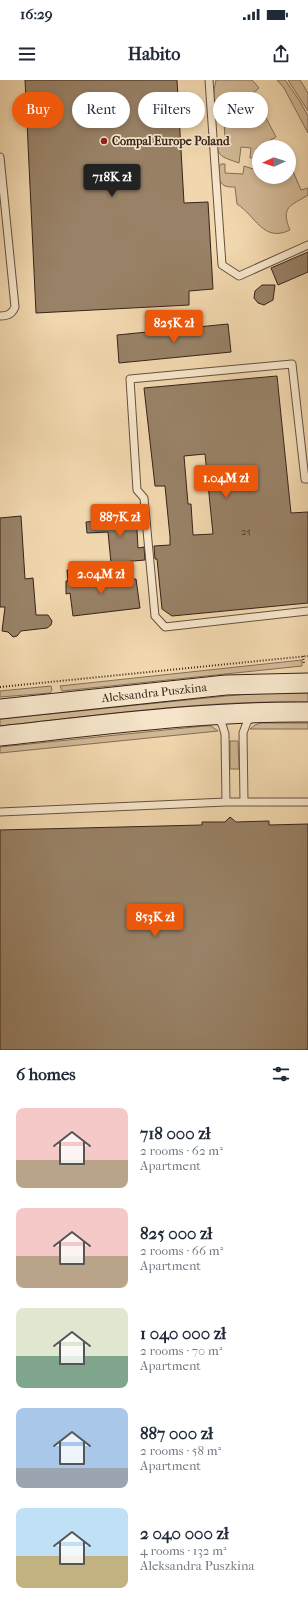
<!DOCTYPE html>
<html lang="en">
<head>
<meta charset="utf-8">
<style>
  body { margin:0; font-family:"IM FELL French Canon",serif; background:#f2f2f3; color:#1f2937; height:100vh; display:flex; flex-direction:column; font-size:15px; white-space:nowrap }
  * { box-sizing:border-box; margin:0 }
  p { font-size:13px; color:#747a83 }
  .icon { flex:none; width:22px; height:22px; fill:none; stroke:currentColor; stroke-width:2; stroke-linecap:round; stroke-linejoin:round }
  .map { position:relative; height:970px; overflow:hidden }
  .drawer { display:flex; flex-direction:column; background:#fff; flex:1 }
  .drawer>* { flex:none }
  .top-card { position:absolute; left:12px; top:12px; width:284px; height:36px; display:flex; gap:8px }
  .needle { width:26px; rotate:267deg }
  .controls { position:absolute; left:252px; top:60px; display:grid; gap:8px }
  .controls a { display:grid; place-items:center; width:44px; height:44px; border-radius:50%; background:#fff; box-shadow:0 2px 6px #0003; font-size:20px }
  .price { position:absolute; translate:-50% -34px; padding:0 9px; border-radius:4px; background:#ea580c; color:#fff; font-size:13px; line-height:26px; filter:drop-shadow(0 1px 2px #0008) }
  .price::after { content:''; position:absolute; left:50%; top:24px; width:12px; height:9px; margin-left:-6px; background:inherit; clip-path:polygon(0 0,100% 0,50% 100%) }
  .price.selected { background:#222; color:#fff }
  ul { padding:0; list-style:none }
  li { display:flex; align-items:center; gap:12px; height:100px; padding:0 16px }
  li span { display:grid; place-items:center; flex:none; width:112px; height:80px; border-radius:8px; color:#555 }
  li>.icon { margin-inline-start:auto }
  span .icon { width:48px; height:48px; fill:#fffc; stroke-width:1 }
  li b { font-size:17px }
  h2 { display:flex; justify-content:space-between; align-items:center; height:48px; padding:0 16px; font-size:17px }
  .pill { padding:0 14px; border-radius:18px; background:#fff; box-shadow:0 2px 6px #0003; font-size:14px; line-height:36px }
  .pill.selected { background:#ea580c; color:#fff }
  .status { display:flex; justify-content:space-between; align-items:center; height:28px; padding:0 20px; background:#fff; direction:ltr }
  .status svg { height:11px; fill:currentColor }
  header { display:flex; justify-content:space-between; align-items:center; height:52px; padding:0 16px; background:#fff; font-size:18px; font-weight:700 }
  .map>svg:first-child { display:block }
  .green { fill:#d1b895; stroke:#846e57 }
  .building { fill:#988166; stroke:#372319; fill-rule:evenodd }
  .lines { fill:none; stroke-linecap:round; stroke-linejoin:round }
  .service-casing { stroke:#66503e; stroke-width:9 }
  .secondary-casing { stroke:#372319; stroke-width:21 }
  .path { stroke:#372319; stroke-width:2; stroke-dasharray:1 2; stroke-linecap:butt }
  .service { stroke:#f6e5ca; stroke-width:7 }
  .secondary { stroke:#f6e5ca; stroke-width:19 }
  .poi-dot { fill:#8f2418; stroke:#f6e5ca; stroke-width:1.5 }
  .labels { text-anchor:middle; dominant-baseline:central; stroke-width:3.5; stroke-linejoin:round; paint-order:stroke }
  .number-label { font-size:10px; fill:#4f3a2c }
  .poi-label { font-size:12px; font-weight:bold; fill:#372319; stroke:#f6e5ca; text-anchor:start }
  .street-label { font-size:12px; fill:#372319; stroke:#f6e5ca }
</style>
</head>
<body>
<div class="status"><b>16:29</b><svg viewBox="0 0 49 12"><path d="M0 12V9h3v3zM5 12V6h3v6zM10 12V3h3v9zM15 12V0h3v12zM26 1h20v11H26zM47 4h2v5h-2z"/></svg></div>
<header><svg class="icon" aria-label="menu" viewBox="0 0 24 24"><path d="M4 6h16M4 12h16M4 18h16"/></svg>Habito<svg class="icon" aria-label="share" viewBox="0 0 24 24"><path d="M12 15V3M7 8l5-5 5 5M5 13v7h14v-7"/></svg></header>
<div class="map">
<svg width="308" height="970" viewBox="0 0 308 970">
  <rect width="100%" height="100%" fill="#f1d7ae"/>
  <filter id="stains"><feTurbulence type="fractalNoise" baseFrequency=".005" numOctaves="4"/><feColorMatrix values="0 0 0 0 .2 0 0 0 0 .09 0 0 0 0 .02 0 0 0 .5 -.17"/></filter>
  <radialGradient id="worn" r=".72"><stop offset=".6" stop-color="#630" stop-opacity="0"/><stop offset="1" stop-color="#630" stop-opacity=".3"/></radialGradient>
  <!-- green -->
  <path class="green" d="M216,0H252L259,8L253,13L276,57L257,68L259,77L250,78L251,68L241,67L239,83C223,77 217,78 216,59H225L223,23L214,20V10Z
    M277,0H285L299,20L308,36V53L284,8Z
    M288,0H300L308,13V31Z
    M289,82L301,110L308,108V115C291,126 280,126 290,150C263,163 256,136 237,124L235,107C232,107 228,107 225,106C217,102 216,89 221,84H225V93L243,94L244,86L259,91V97H289Z
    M302,580V586L62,611L60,606Z
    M51,606L52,610L50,613L0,617V611Z
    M262,613H308V622C205,620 102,635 0,646V639L226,616Z
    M261,643H308V649H250L255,645Z
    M204,646H211L218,651L0,673V667Z
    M230,661H238L239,689H230Z"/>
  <!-- building -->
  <path class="building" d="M25,0H177L184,123L208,122L213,209L189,211V225L36,233Z
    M308,172V192L278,205L271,188Z
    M262,205H275L273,220L264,225L258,223L254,218L255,211Z
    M228,244L231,272L119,283L117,255Z
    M277,296L291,433L308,432V523L172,536L162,529L157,479H155L154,466L170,465V457L165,406H155L144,308ZM205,374L213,454L193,455L191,424H188L184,376Z
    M136,433L138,468L144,467L145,480L111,483L108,452L87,453L86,442L115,440V435Z
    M21,436L25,499L33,498L36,535H48L52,541L51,545L47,548L21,551L17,556L13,557L8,552L2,551L5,527H0V438Z
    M80,488L82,505L136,499L140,528L73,536L70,513L66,514V501H68L67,490Z
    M230,737L236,742L269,741V745L308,744V970H0V750L202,745V742H225Z"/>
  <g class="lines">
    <!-- service casing -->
    <g class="service-casing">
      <path id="service" d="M209,0L222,185L239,196L308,165
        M0,77L15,227C12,234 8,236 0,236
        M308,399H305L292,284L130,299L137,410L144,418L155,536L165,547L308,531
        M216,637L222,644L225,654L226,722
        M244,722L243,653L247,642L254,635
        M0,732L226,722H308"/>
    </g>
    <!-- secondary casing -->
    <g class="secondary-casing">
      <g id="secondary">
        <path id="s1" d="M0,629L226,605L308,603"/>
        <path d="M0,656C102,645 205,631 308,632"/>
      </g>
    </g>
    <!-- path -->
    <path class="path" d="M303,576L304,584
      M0,607L308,576"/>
    <!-- service -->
    <use href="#service" class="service"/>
    <!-- secondary -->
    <use href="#secondary" class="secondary"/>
  </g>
  <!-- markers -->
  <circle class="poi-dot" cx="104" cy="61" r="4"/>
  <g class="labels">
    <!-- number labels -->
    <g class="number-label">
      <text x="246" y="452">25</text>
    </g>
    <!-- poi labels -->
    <g class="poi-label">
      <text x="112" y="61">Compal Europe Poland</text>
    </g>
    <!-- street labels -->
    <g class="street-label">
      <text stroke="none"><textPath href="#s1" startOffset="155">Aleksandra Puszkina</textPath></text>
    </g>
  </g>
  <rect width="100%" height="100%" filter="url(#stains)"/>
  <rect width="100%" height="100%" fill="url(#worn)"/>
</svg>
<div class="controls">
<a><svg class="needle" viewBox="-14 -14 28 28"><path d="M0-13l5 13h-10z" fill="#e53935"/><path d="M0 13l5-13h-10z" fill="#747a83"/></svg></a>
</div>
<b class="price selected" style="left:112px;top:118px">718K zł</b>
<b class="price" style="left:174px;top:264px">825K zł</b>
<b class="price" style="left:226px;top:419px">1.04M zł</b>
<b class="price" style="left:120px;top:458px">887K zł</b>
<b class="price" style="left:101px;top:515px">2.04M zł</b>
<b class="price" style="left:155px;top:858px">853K zł</b>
<div class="top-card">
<a class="pill selected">Buy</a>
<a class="pill">Rent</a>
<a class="pill">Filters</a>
<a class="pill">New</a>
</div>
</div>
<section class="drawer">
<h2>6 homes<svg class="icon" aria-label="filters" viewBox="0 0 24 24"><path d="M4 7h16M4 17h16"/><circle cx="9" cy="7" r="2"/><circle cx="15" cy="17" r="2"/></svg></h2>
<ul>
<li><span style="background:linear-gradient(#f6c9c9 65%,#b9a48a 0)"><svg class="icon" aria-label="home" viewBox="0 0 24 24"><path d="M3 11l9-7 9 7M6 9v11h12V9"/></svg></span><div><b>718 000 zł</b><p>2 rooms · 62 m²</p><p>Apartment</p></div></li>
<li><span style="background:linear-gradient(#f6c9c9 60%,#b9a48a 0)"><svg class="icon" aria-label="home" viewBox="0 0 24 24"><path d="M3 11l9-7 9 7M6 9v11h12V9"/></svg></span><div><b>825 000 zł</b><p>2 rooms · 66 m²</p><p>Apartment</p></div></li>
<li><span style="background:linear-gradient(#dfe7d0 60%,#7fa58c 0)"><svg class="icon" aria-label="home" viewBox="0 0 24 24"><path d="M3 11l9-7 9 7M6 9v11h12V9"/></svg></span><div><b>1 040 000 zł</b><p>2 rooms · 70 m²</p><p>Apartment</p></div></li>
<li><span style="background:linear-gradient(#a9c7e8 75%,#9aa5b1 0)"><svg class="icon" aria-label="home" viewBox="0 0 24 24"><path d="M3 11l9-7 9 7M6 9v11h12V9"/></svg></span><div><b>887 000 zł</b><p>2 rooms · 58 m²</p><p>Apartment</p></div></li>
<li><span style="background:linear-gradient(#bfe0f5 60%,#c2b280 0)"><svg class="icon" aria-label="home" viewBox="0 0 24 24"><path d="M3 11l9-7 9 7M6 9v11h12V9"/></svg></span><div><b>2 040 000 zł</b><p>4 rooms · 132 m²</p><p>Aleksandra Puszkina</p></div></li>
</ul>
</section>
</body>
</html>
